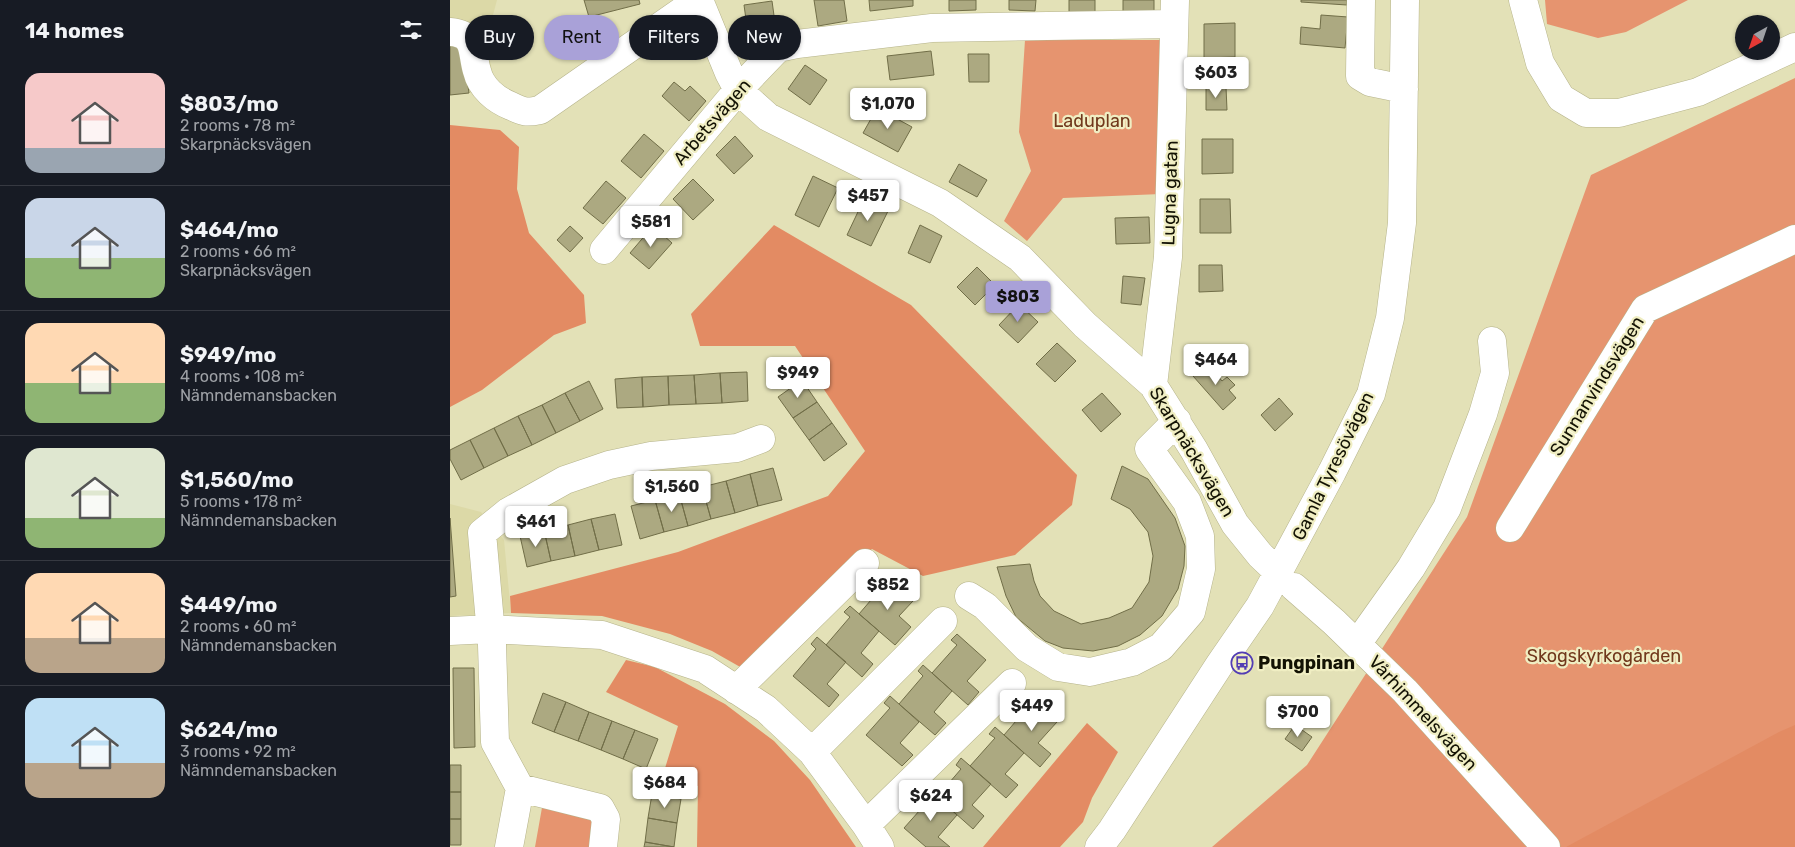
<!DOCTYPE html>
<html lang="en">
<head>
<meta charset="utf-8">
<style>
  body { margin:0; font-family:Rubik,sans-serif; background:#20242c; color:#f1f3f6; height:100vh; display:flex; flex-direction:column; font-size:19px; white-space:nowrap }
  * { box-sizing:border-box; margin:0 }
  p { font-size:16px; color:#9ea1a6 }
  .icon { flex:none; width:28px; height:28px; fill:none; stroke:currentColor; stroke-width:2; stroke-linecap:round; stroke-linejoin:round }
  .map { position:relative; flex:1; overflow:hidden }
  .panel { display:flex; flex-direction:column; background:#171b24; width:450px }
  .panel>* { flex:none }
  .banner { position:absolute; left:15px; top:15px; width:475px; height:45px; display:flex; gap:10px }
  .needle { width:32px; rotate:220deg }
  .fabs { position:absolute; left:1285px; top:15px; display:grid; gap:10px }
  .fabs a { display:grid; place-items:center; width:45px; height:45px; border-radius:50%; background:#171b24; box-shadow:0 1px 4px #0004; font-size:25px }
  .price { position:absolute; translate:-50% -42px; padding:0 11px; border-radius:5px; background:#fff; color:#222; font-size:16px; line-height:32px; filter:drop-shadow(0 1px 2px #0008) }
  .price::after { content:''; position:absolute; left:50%; top:30px; width:15px; height:11px; margin-left:-8px; background:inherit; clip-path:polygon(0 0,100% 0,50% 100%) }
  .price.selected { background:#a9a1d8; color:#111 }
  ul { padding:0; list-style:none }
  li { display:flex; align-items:center; gap:15px; height:125px; padding:0 25px }
  li+li { border-top:1px solid #363941 }
  li span { display:grid; place-items:center; flex:none; width:140px; height:100px; border-radius:15px; color:#555 }
  li>.icon { margin-inline-start:auto }
  span .icon { width:60px; height:60px; fill:#fffc; stroke-width:1 }
  li b { font-size:21px }
  h2 { display:flex; justify-content:space-between; align-items:center; height:60px; padding:0 25px; font-size:21px }
  .tag { padding:0 18px; border-radius:22px; background:#171b24; box-shadow:0 1px 4px #0004; font-size:18px; line-height:45px }
  .tag.selected { background:#a9a1d8; color:#111 }
  main { display:flex; flex:1; min-height:0 }
  .map>svg:first-child { display:block }
  .built { fill:#dcd9a7 }
  .green { fill:#e6946f }
  .forest { fill:#e38b63 }
  .building { fill:#aca981; stroke:#716e48 }
  .lines { fill:none; stroke-linecap:round; stroke-linejoin:round }
  .minor-casing { stroke:#b5b38a; stroke-width:29 }
  .minor { stroke:#fff; stroke-width:28 }
  .labels { text-anchor:middle; dominant-baseline:central; stroke-width:4.5; stroke-linejoin:round; paint-order:stroke }
  .park-label { font-size:18px; fill:#71381c; stroke:#f0eec3 }
  .street-label { font-size:18px; fill:#131204; stroke:#f0eec3 }
  .poi-label { font-size:18px; font-weight:bold; fill:#131204; stroke:#f0eec3; text-anchor:start }
</style>
</head>
<body>
<main>
<section class="panel">
<h2>14 homes<svg class="icon" aria-label="filters" viewBox="0 0 24 24"><path d="M4 7h16M4 17h16"/><circle cx="9" cy="7" r="2"/><circle cx="15" cy="17" r="2"/></svg></h2>
<ul>
<li><span style="background:linear-gradient(#f6c9c9 75%,#9aa5b1 0)"><svg class="icon" aria-label="home" viewBox="0 0 24 24"><path d="M3 11l9-7 9 7M6 9v11h12V9"/></svg></span><div><b>$803/mo</b><p>2 rooms · 78 m²</p><p>Skarpnäcksvägen</p></div></li>
<li><span style="background:linear-gradient(#c9d6e8 60%,#8fb573 0)"><svg class="icon" aria-label="home" viewBox="0 0 24 24"><path d="M3 11l9-7 9 7M6 9v11h12V9"/></svg></span><div><b>$464/mo</b><p>2 rooms · 66 m²</p><p>Skarpnäcksvägen</p></div></li>
<li><span style="background:linear-gradient(#ffd9b3 60%,#8fb573 0)"><svg class="icon" aria-label="home" viewBox="0 0 24 24"><path d="M3 11l9-7 9 7M6 9v11h12V9"/></svg></span><div><b>$949/mo</b><p>4 rooms · 108 m²</p><p>Nämndemansbacken</p></div></li>
<li><span style="background:linear-gradient(#dfe7d0 70%,#8fb573 0)"><svg class="icon" aria-label="home" viewBox="0 0 24 24"><path d="M3 11l9-7 9 7M6 9v11h12V9"/></svg></span><div><b>$1,560/mo</b><p>5 rooms · 178 m²</p><p>Nämndemansbacken</p></div></li>
<li><span style="background:linear-gradient(#ffd9b3 65%,#b9a48a 0)"><svg class="icon" aria-label="home" viewBox="0 0 24 24"><path d="M3 11l9-7 9 7M6 9v11h12V9"/></svg></span><div><b>$449/mo</b><p>2 rooms · 60 m²</p><p>Nämndemansbacken</p></div></li>
<li><span style="background:linear-gradient(#bfe0f5 65%,#b9a48a 0)"><svg class="icon" aria-label="home" viewBox="0 0 24 24"><path d="M3 11l9-7 9 7M6 9v11h12V9"/></svg></span><div><b>$624/mo</b><p>3 rooms · 92 m²</p><p>Nämndemansbacken</p></div></li>
</ul>
</section>
<div class="map">
<svg width="1345" height="847" viewBox="0 0 1345 847">
  <rect width="100%" height="100%" fill="#e3e1b7"/>
  <!-- built -->
  <path class="built" d="M0,0H47L39,30L40,61L46,86L38,91L0,95Z
    M0,504L31,512L54,540L61,613L0,616Z"/>
  <!-- green -->
  <path class="green" d="M1095,0H1238L1176,32L1148,38L1097,24Z
    M575,40H717L711,194L613,198L577,241L554,221L581,171L569,132Z
    M1345,78V847H762L857,765L1017,517L1141,175Z
    M93,802L148,812L142,847H85Z"/>
  <!-- forest -->
  <path class="forest" d="M0,125L50,130L69,147L67,189L79,233L134,295L136,323L104,335L32,390L0,407Z
    M324,225L461,305L627,475L622,505L565,555L473,576L422,549L292,668L262,651L220,634L152,616L61,613L60,596L228,552L378,496L415,451L345,346H250L241,314Z
    M176,660L205,667L275,704L324,741L360,780L406,847H247L248,786L212,778L228,726L156,692Z
    M637,723L668,752L642,798L633,822L610,847H533Z
    M1345,725V847H1116L1329,732Z"/>
  <!-- building -->
  <path class="building" d="M134,0H189L190,4L139,17Z
    M364,0H394L397,21L368,26Z
    M419,0H463V6L420,11Z
    M499,0H526V10L499,11Z
    M559,0H586L585,11L559,10Z
    M619,0H645V13L619,12Z
    M673,0H704V14H673Z
    M851,0H897V5L851,2Z
    M322,1L326,30L298,34L294,5Z
    M871,15L898,17L895,48L850,44L851,27L870,29Z
    M785,23V57L754,58V24Z
    M12,43L19,93L0,95V44Z
    M481,51L484,75L440,80L437,56Z
    M518,54H539V82H519Z
    M355,65L377,80L360,105L338,89Z
    M224,82L235,91L240,86L256,101L239,121L212,96Z
    M756,87H776L777,110H756Z
    M427,108L462,127L448,152L413,133Z
    M194,134L214,151L191,178L171,161Z
    M285,136L303,156L284,174L266,155Z
    M752,139H783V173L752,174Z
    M509,164L537,180L527,197L499,182Z
    M363,176L388,188L369,227L345,215Z
    M243,179L264,200L243,220L223,199Z
    M156,181L176,198L153,224L133,208Z
    M415,197L439,209L421,246L397,235Z
    M750,199H780L781,233H750Z
    M699,217L700,243L666,244L665,218Z
    M470,225L492,236L480,263L458,253Z
    M120,226L133,238L120,252L107,240Z
    M203,226L222,243L199,269L180,253Z
    M749,265H772L773,291L749,292Z
    M527,267L545,285L525,305L507,287Z
    M673,276L695,278L691,305L671,303Z
    M569,304L588,322L568,343L549,325Z
    M607,343L626,361L605,382L586,364Z
    M757,363L772,381L777,377L785,385L779,390L786,398L773,410L743,376Z
    M297,372L298,401L272,403L270,373Z
    M270,373L272,403L246,404L244,375Z
    M244,375L246,404L219,405L218,376Z
    M218,376L219,405L193,407L192,377Z
    M192,377L193,407L167,408L165,379Z
    M352,380L367,402L343,418L328,397Z
    M139,381L153,409L130,421L115,393Z
    M115,393L130,421L106,433L92,405Z
    M652,393L671,414L651,432L632,410Z
    M829,398L843,414L825,431L811,415Z
    M367,402L382,423L359,440L343,418Z
    M92,405L106,433L82,445L68,416Z
    M68,416L82,445L58,456L44,428Z
    M382,423L397,444L374,461L359,440Z
    M44,428L58,456L34,468L20,440Z
    M20,440L34,468L11,480L0,459V450Z
    M672,466L698,479L725,518L735,546L734,566L728,589L712,616L690,635L668,646L643,651L613,648L595,641L566,617L556,596L547,567L580,564L584,581L590,596L604,611L631,624L659,618L682,608L699,582L703,556L698,532L680,509L661,499Z
    M323,468L332,500L308,506L300,474Z
    M300,474L308,506L285,513L276,481Z
    M276,481L285,513L261,519L252,487Z
    M252,487L261,519L238,526L229,493Z
    M229,493L238,526L214,532L205,500Z
    M205,500L214,532L190,539L181,506Z
    M165,514L172,545L149,550L141,519Z
    M0,518L6,596L0,597Z
    M141,519L149,550L125,556L118,525Z
    M118,525L125,556L101,561L94,530Z
    M94,530L101,561L77,567L70,536Z
    M433,575L463,601L449,616L461,627L445,645L409,614L433,586L428,581Z
    M400,606L429,631L411,653L423,664L412,677L376,645L400,617L394,612Z
    M507,634L536,660L517,681L529,692L518,705L482,673L507,645L501,640Z
    M367,637L396,662L377,684L389,695L379,707L343,676L366,649L361,644Z
    M473,665L502,691L484,712L496,723L485,735L449,704L473,676L468,671Z
    M3,668H24L25,747L4,748Z
    M93,693L116,702L104,732L82,723Z
    M440,696L469,722L450,743L463,755L452,766L416,735L440,708L434,703Z
    M578,696L607,722L588,743L601,754L590,767L554,735L578,707L573,703Z
    M116,702L139,712L128,741L104,732Z
    M139,712L162,721L151,750L128,741Z
    M162,721L185,730L173,759L151,750Z
    M845,725L862,737L852,751L835,739Z
    M545,727L574,753L555,774L568,785L556,798L520,766L545,738L539,734Z
    M185,730L208,739L196,769L173,759Z
    M511,758L541,784L522,805L534,816L523,829L487,797L511,769L506,765Z
    M0,765H11V792H0Z
    M478,789L507,815L488,837L500,847H476L454,828L478,801L472,796Z
    M0,792H11V819H0Z
    M202,794L231,799L227,823L198,818Z
    M198,818L227,823L224,847L195,842Z
    M0,819H11V845H0Z
    M195,842L224,847H194Z"/>
  <g class="lines">
    <!-- minor casing -->
    <g class="minor-casing">
      <path id="minor" d="M249,0L279,73L288,90L318,117L490,203L570,258L635,325L703,385L744,450L785,524L810,555L829,573
        M911,0L910,76L920,82L954,89
        M1073,0L1090,63L1111,98L1136,113H1169L1248,92L1345,47
        M0,32C27,34 21,52 27,71C31,88 46,100 61,106C74,112 76,113 90,110L248,0
        M154,250L288,90L328,48L347,44L482,28L724,24
        M703,385L718,257L725,0
        M1060,528L1195,309L1345,239
        M844,587L884,622L955,691L1096,847
        M519,596L535,606L577,648L608,667L640,672L682,662L711,647L741,612L751,569L750,536L737,502L699,449L727,421
        M0,631L40,629L152,635L255,669L316,709L362,752L416,825L430,847
        M907,644L961,568L997,508L1033,414L1045,373L1042,341
        M286,690L415,563
        M362,752L493,621
        M70,788L150,808L156,819L153,847
        M416,825L562,683
        M59,847L70,788L45,742L42,645L32,533L58,512L115,480L159,465L201,456L287,448L311,439
        M649,847L662,830L770,664L810,606L882,472L921,394L940,318L952,223L955,0"/>
    </g>
    <!-- minor -->
    <use href="#minor" class="minor"/>
  </g>
  <!-- icons -->
  <defs>
    <g id="bus-ring" transform="scale(1.125)"><circle r="9.5" fill="#f0eec3" stroke="#523db4" stroke-width="1.5"/><path d="M-5-6H5V4H4V6H2V4H-2V6H-4V4H-5ZM-3.5-4V0h7V-4ZM-3.5 1.2v1.5H-2V1.2ZM2 1.2v1.5H3.5V1.2Z" fill="#523db4"/></g>
  </defs>
  <g fill-rule="evenodd">
    <use href="#bus-ring" x="792" y="663"/>
  </g>
  <g class="labels">
    <!-- park labels -->
    <g class="park-label">
      <text x="642" y="121">Laduplan</text>
      <text x="1154" y="656">Skogskyrkogården</text>
    </g>
    <!-- street labels -->
    <g class="street-label">
      <text transform="translate(262 122) rotate(-49)">Arbetsvägen</text>
      <text transform="translate(720 193) rotate(-88)">Lugna gatan</text>
      <text transform="translate(1147 386) rotate(-58)">Sunnanvindsvägen</text>
      <text transform="translate(742 452) rotate(59)">Skarpnäcksvägen</text>
      <text transform="translate(883 466) rotate(-64)">Gamla Tyresövägen</text>
      <text transform="translate(973 713) rotate(47)">Vårhimmelsvägen</text>
    </g>
    <!-- poi labels -->
    <g class="poi-label">
      <text x="808" y="663">Pungpinan</text>
    </g>
  </g>
</svg>
<div class="fabs">
<a><svg class="needle" viewBox="-14 -14 28 28"><path d="M0-13l5 13h-10z" fill="#e53935"/><path d="M0 13l5-13h-10z" fill="#9ea1a6"/></svg></a>
</div>
<b class="price" style="left:766px;top:99px">$603</b>
<b class="price" style="left:438px;top:130px">$1,070</b>
<b class="price" style="left:418px;top:222px">$457</b>
<b class="price" style="left:201px;top:248px">$581</b>
<b class="price selected" style="left:568px;top:323px">$803</b>
<b class="price" style="left:766px;top:386px">$464</b>
<b class="price" style="left:348px;top:399px">$949</b>
<b class="price" style="left:222px;top:513px">$1,560</b>
<b class="price" style="left:86px;top:548px">$461</b>
<b class="price" style="left:438px;top:611px">$852</b>
<b class="price" style="left:582px;top:732px">$449</b>
<b class="price" style="left:848px;top:738px">$700</b>
<b class="price" style="left:215px;top:809px">$684</b>
<b class="price" style="left:481px;top:822px">$624</b>
<div class="banner">
<a class="tag">Buy</a>
<a class="tag selected">Rent</a>
<a class="tag">Filters</a>
<a class="tag">New</a>
</div>
</div>
</main>
</body>
</html>
